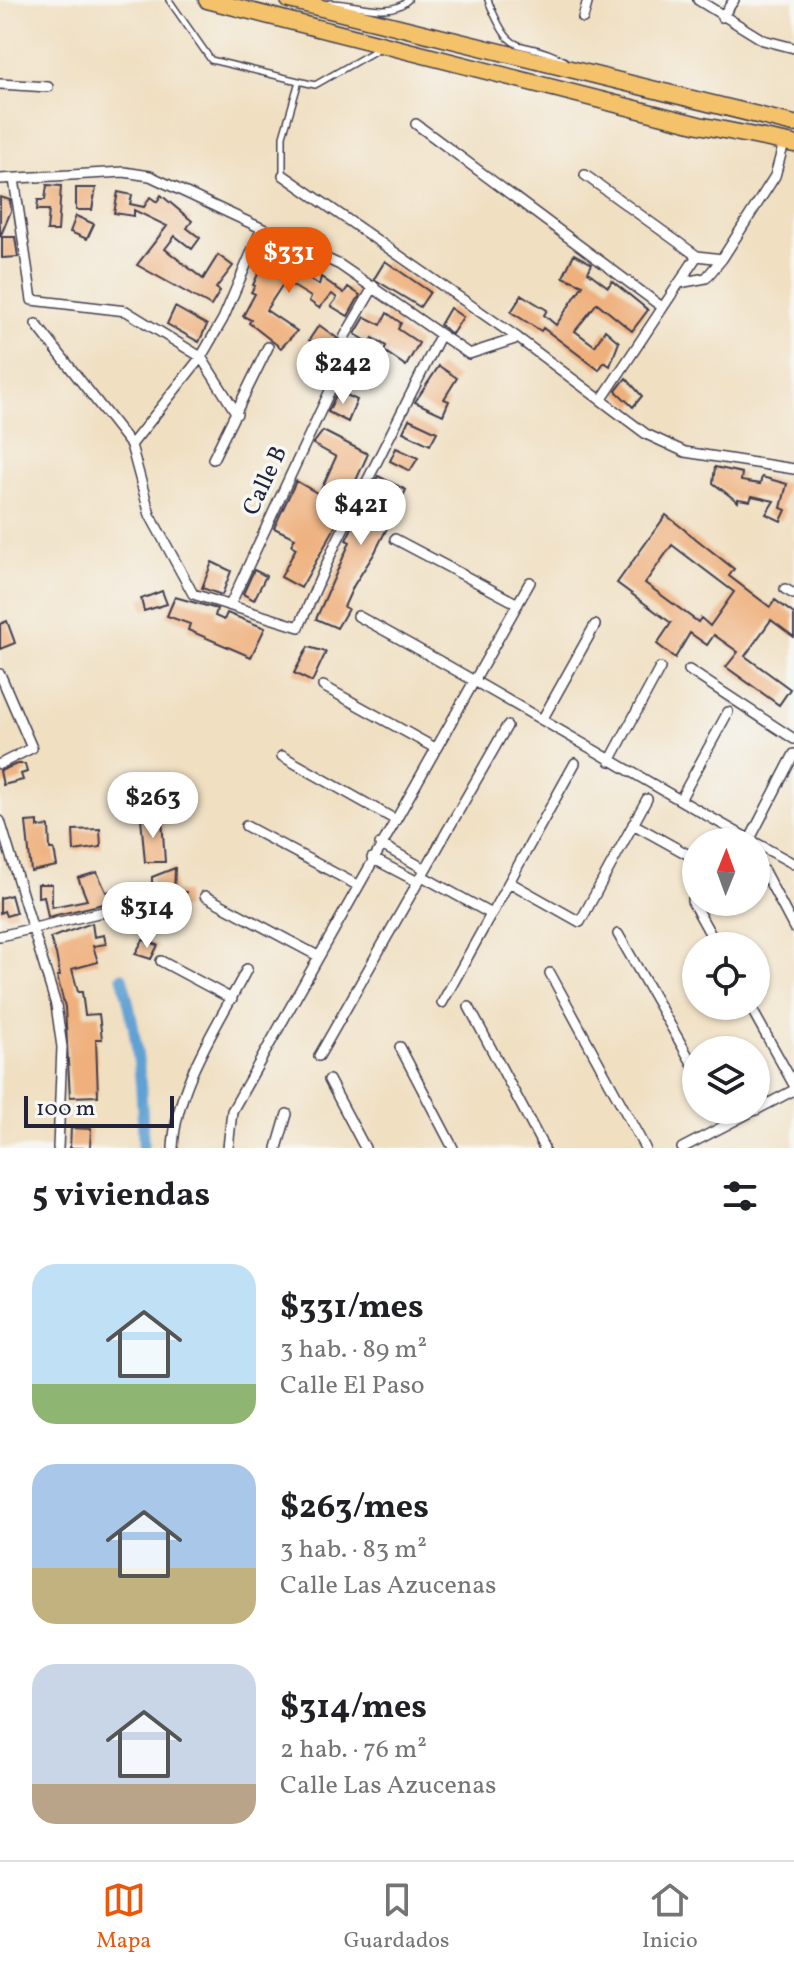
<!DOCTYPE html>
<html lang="es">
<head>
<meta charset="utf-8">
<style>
  body { margin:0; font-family:Vollkorn,serif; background:#f2f2f2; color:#202124; height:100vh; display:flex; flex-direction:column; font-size:30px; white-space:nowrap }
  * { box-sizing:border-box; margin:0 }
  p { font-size:26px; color:#757577 }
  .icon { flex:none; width:44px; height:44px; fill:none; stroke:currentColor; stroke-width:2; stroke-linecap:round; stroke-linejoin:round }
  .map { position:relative; height:1148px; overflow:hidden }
  .details { display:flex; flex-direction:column; background:#fff; flex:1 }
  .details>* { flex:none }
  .needle { width:52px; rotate:1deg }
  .controls { position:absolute; left:682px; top:828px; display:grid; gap:16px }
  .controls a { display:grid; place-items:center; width:88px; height:88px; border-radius:50%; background:#fff; box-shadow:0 2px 6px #0004; font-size:40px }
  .scale { position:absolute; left:24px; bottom:20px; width:150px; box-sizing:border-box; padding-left:8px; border:4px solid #22223b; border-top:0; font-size:22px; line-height:28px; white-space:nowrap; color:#22223b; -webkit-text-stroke:6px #f6f6f2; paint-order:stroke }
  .price { position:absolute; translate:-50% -68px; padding:0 18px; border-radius:28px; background:#fff; color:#222; font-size:26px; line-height:52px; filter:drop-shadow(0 2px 4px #0008) }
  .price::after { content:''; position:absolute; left:50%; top:48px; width:24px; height:18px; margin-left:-12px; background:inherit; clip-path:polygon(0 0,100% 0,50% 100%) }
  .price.active { background:#ea580c; color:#fff }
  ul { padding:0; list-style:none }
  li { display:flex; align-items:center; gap:24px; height:200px; padding:0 32px }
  li span { display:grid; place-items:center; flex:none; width:224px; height:160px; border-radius:24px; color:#555 }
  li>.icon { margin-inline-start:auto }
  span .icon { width:96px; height:96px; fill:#fffc; stroke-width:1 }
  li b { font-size:34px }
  h2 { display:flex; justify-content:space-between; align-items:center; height:96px; padding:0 32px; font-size:34px }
  .dock { display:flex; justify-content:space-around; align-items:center; height:112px; border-top:2px solid #e0e0e0; background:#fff; font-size:22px; color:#757577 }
  .dock a { display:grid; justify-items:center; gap:4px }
  .dock .active { color:#ea580c }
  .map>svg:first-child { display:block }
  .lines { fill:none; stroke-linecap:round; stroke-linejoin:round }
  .canal { stroke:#61a1d3; stroke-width:11 }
  .building { fill:#efb07d; fill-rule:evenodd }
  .lane-casing { stroke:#413e4f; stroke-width:8 }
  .street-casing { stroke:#413e4f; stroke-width:12 }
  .highway-casing { stroke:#413e4f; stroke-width:19 }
  .lane { stroke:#fff; stroke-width:5 }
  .street { stroke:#fff; stroke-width:9 }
  .highway { stroke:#f3c26a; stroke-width:16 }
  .labels { text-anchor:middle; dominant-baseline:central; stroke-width:7; stroke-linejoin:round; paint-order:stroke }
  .street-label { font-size:24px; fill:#22223b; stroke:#f6f6f2 }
</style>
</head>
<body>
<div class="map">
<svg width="794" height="1148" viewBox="0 0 794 1148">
  <rect width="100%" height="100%" fill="#f6f6f2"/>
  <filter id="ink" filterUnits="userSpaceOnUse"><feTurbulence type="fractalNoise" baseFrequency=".0125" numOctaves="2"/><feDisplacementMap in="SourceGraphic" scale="16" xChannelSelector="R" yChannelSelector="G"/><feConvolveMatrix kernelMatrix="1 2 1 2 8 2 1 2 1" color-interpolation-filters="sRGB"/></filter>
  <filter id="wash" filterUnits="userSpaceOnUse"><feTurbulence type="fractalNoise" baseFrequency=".006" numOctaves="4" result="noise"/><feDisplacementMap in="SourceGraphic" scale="32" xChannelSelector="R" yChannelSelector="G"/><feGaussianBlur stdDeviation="1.8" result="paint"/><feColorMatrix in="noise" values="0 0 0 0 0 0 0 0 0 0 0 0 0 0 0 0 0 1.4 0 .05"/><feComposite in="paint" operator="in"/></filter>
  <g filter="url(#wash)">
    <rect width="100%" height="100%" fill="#f0dfc1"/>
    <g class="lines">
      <!-- canal -->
      <path class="canal" d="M122,977C138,1033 143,1090 143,1148"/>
    </g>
    <g id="blocks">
      <!-- building -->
      <path class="building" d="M47,185L61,186L58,231H47L49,210H37L38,200H45Z
        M76,188H96L92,210H76Z
        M118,192L132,195L130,204L144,207L150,197L157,202L161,195L192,221L187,228L200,238L192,249L175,236L165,249L203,279L218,255L233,266L216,288L220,291L211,306L137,265L167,226L134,210V216L114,213Z
        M0,197L10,200L11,211L0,237Z
        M76,216L94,224L87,239L70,232Z
        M2,237H15L18,257L2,258Z
        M271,246L292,256L293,267L319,285L321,277L344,293L348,287L360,295L348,316L331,306L337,298L332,294L319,308L309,301L311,297L285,281L266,310L297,331L281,348L249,323L251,320L243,316L255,294L251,292L255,286L253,285Z
        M574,254L592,264L588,272L608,287L612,281L648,310L632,331L597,303L575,331L595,346L605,330L619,342L610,366L604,362L599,370L543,328L541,331L511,312L522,295L547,310L544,315L556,325L583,285L563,277Z
        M385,261L430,292L420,307L374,279Z
        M175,307L207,325L199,342L167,324Z
        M450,308L463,317L452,334L440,325Z
        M387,313L401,323L398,329L419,343L406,366L384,351L386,346L373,338L370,343L355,334L365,317L381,325Z
        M319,325L337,338L331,355L309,340Z
        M359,356L380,369L370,390L355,382L357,377L345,370L351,358L357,361Z
        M439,366L457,378L444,399L449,401L443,415L415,402Z
        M626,378L642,396L633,407L616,391Z
        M338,391L357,400L348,422L328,412Z
        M409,419L437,432L430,445L403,432Z
        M323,431L368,454L333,531L301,588L281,577L296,548L291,545L295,538L274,528L296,481L319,494L336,457L313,444Z
        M396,448L418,458L410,471L390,461Z
        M715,467L742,473L741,481L760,484L762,477L787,484L781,508L786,510L781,521L766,514L774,501L752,496L750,501L738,499V502L713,483Z
        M378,476L406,490L374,554L354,585L344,607L348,609L337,628L316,619L350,542L346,540Z
        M666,515L734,569L729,576L770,607L775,600L794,614V637L771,620L745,656L790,689L779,705L726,667L738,652L714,635L707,645L690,633L675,658L657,644L671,623L617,583ZM672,545L734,592L710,626L701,618L698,622L645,583Z
        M212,562L231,571L222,595L202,588Z
        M254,570L266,576L254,600L243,594Z
        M162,591L167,604L144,611L141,599Z
        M175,597L217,609L215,616L224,620L227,613L265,628L251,657L188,630L190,624L167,616Z
        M7,621L15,643L0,649V624Z
        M308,647L326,652L312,682L294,673Z
        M17,764H25L27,772L21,774L23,780L3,785L0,771Z
        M141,818L162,819L165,862H145Z
        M38,821V827L49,826L50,849H54L57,866L31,871L26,822Z
        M100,829L101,847L74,851L73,830Z
        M175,868L174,892H186V909H176L173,932L157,930L159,914H156V892L152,893V877Z
        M97,872L106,892L118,890L120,900L48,917L44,896L38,897V884H52V907L87,900L78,878Z
        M11,895L16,913L6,916L4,911L0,913V898Z
        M92,923L94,937L104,935L106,944L93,946L98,962L72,969L78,992H82L85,1015L99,1014L102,1039H96L98,1096L70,1097L65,1007L57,976H60L56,954L50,938Z
        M143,940L158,945L151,959L135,954Z
        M71,1128L91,1129L90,1148H70Z"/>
    </g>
  </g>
  <g filter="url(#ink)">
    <use href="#blocks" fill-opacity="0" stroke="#413e4f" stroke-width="2"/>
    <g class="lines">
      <!-- lane casing -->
      <g class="lane-casing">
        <path id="lane" d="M169,0L211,60L315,85L380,48
          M488,0C514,65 517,34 565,61
          M329,3C354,2 389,19 408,0
          M283,175V136L299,81"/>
      </g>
      <!-- street casing -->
      <g class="street-casing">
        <path id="street" d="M698,0L763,40L794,48
          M722,17L734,0
          M583,18L588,0
          M0,84L48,87
          M416,124L662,307
          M283,175L518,338L646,434L685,452L794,469
          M585,175L697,256L722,259
          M0,179L124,172L150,176L340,265L469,354L518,338
          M14,179L32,300L126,311L201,357L237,414
          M679,283L706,278L722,259L775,176L784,143
          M36,324L131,445L150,515L193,594L299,627L335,545L440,336
          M602,399L697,256
          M131,445L201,357L223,319L261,230
          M213,459L268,347
          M395,539L518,604
          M785,589L794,594
          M230,605L335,380L345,336L374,286
          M358,616C492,688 621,768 754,842
          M689,670L794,739
          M0,674L32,748L0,764
          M323,686L435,748
          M542,720L595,625
          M282,756L394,819
          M610,761L660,668
          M680,800L728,712
          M0,821L56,1005L62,1047L58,1148
          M633,824L696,859
          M246,826L357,885
          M750,839L794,754
          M756,843L794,864
          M380,844L425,869
          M372,858L418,882
          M764,871L794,928
          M422,876L491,914
          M509,882L580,922L647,799
          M205,896L318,956
          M692,901L717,946
          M618,934L696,1070
          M0,936L141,903
          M161,961L232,999
          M550,973L645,1148
          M442,1003L575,763
          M750,1006L794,1085
          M469,1007L544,1148
          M400,1047L453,1148
          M319,1056L507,726
          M329,1080L365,1148
          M719,1110L727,1124
          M756,1110L794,1090
          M173,1148C176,1084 218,1025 247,969
          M228,1148L232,1111L530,582
          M277,1148L287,1114
          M682,1148L755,1110"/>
      </g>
      <!-- highway casing -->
      <g class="highway-casing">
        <path id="highway" d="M207,0L699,125L794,144
          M289,0L794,124"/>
      </g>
      <!-- lane -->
      <use href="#lane" class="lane"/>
      <!-- street -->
      <use href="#street" class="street"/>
      <!-- highway -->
      <use href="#highway" class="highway"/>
    </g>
  </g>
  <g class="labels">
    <!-- street labels -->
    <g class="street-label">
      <text transform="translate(266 481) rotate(-65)">Calle B</text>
    </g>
  </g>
</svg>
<div class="controls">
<a><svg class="needle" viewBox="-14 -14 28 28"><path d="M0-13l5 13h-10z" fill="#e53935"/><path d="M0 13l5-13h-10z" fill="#757577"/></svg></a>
<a><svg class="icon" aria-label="locate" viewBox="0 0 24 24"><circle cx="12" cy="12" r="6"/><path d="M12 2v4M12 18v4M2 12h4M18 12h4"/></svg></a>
<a><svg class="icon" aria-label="layers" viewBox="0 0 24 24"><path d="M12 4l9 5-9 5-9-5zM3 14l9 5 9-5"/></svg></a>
</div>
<div class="scale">100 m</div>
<b class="price active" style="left:289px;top:295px">$331</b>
<b class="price" style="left:343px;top:406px">$242</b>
<b class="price" style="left:361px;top:547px">$421</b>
<b class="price" style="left:153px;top:840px">$263</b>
<b class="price" style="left:147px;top:950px">$314</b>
</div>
<section class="details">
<h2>5 viviendas<svg class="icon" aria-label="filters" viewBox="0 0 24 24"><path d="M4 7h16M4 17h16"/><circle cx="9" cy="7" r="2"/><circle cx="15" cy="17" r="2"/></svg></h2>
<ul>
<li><span style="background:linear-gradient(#bfe0f5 75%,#8fb573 0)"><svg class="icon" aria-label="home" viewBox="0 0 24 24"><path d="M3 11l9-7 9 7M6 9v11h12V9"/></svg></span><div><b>$331/mes</b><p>3 hab. · 89 m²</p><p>Calle El Paso</p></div></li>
<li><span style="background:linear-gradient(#a9c7e8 65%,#c2b280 0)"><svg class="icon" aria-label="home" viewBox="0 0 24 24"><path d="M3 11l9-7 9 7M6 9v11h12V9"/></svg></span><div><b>$263/mes</b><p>3 hab. · 83 m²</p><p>Calle Las Azucenas</p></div></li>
<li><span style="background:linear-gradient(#c9d6e8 75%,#b9a48a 0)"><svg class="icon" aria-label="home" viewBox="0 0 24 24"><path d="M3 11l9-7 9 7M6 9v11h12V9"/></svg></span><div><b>$314/mes</b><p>2 hab. · 76 m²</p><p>Calle Las Azucenas</p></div></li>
</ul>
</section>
<nav class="dock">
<a class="active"><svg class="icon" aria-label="map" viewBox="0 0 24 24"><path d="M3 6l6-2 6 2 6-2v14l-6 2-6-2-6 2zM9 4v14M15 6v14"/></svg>Mapa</a>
<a><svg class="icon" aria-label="saved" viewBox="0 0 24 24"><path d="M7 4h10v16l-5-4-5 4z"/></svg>Guardados</a>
<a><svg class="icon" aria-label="home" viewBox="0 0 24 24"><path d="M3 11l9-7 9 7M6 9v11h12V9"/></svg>Inicio</a>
</nav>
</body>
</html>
